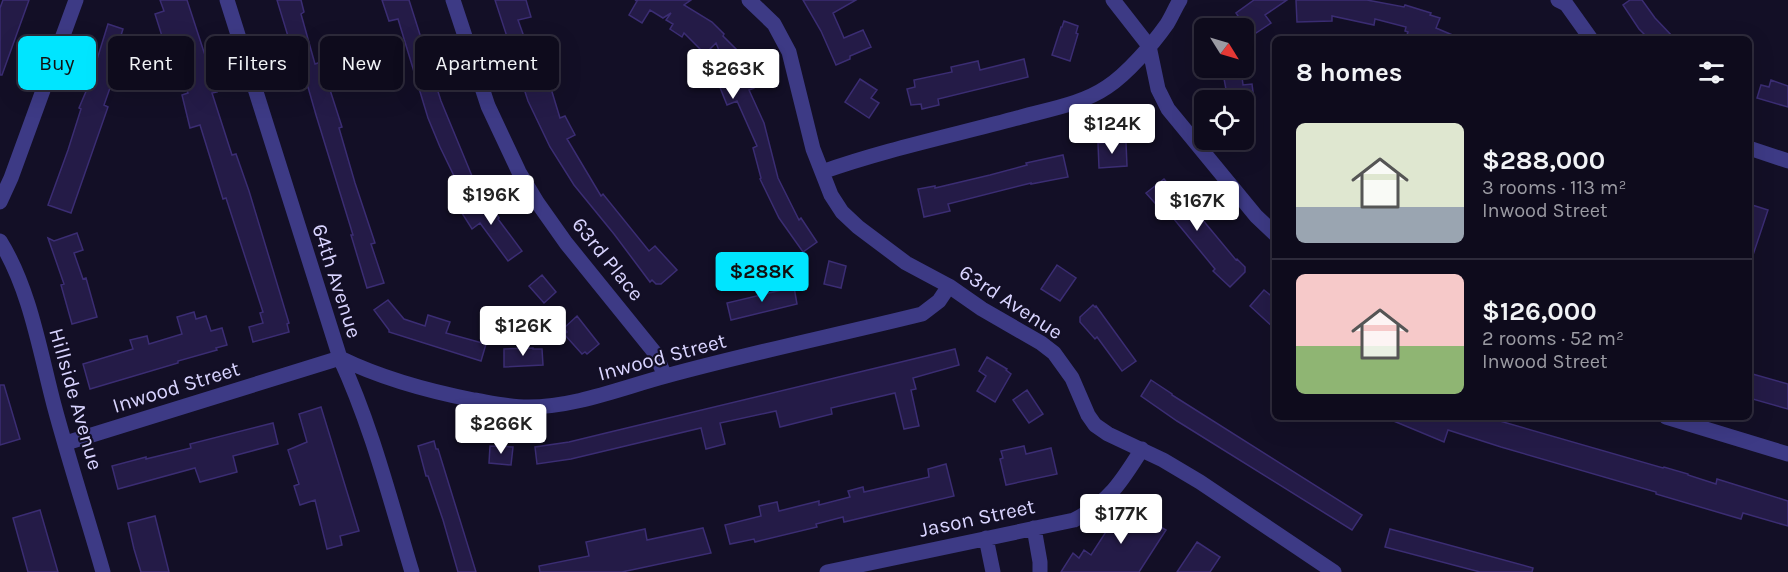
<!DOCTYPE html>
<html lang="en">
<head>
<meta charset="utf-8">
<style>
  body { margin:0; font-family:Karla,sans-serif; background:#1c1929; color:#f1f3f6; height:100vh; display:flex; flex-direction:column; font-size:22px; white-space:nowrap }
  * { box-sizing:border-box; margin:0 }
  p { font-size:20px; color:#9b9ba3 }
  .icon { flex:none; width:33px; height:33px; fill:none; stroke:currentColor; stroke-width:2; stroke-linecap:round; stroke-linejoin:round }
  .map { position:relative; flex:1; overflow:hidden }
  .panel { position:absolute; left:1272px; top:36px; width:480px; height:384px; display:flex; flex-direction:column; background:#0e0b1c; border-radius:9px; box-shadow:0 6px 24px #0002,0 0 0 2px #2e2b3b }
  .panel>* { flex:none }
  .hud { position:absolute; left:18px; top:36px; width:570px; height:54px; display:flex; gap:12px }
  .needle { width:39px; rotate:127deg }
  .fabs { position:absolute; left:1194px; top:18px; display:grid; gap:12px }
  .fabs a { display:grid; place-items:center; width:60px; height:60px; border-radius:9px; background:#0e0b1c; box-shadow:0 6px 24px #0002,0 0 0 2px #2e2b3b; font-size:30px }
  .price { position:absolute; translate:-50% -51px; padding:0 14px; border-radius:6px; background:#fff; color:#222; font-size:20px; line-height:39px; filter:drop-shadow(0 2px 3px #0008) }
  .price::after { content:''; position:absolute; left:50%; top:36px; width:18px; height:14px; margin-left:-9px; background:inherit; clip-path:polygon(0 0,100% 0,50% 100%) }
  .price.active { background:#00e5ff; color:#111 }
  ul { padding:0; list-style:none }
  li { display:flex; align-items:center; gap:18px; height:150px; padding:0 24px }
  li+li { border-top:2px solid #2e2b3b }
  li span { display:grid; place-items:center; flex:none; width:168px; height:120px; border-radius:9px; color:#555 }
  li>.icon { margin-inline-start:auto }
  span .icon { width:72px; height:72px; fill:#fffc; stroke-width:1 }
  li b { font-size:26px }
  h2 { display:flex; justify-content:space-between; align-items:center; height:72px; padding:0 24px; font-size:26px }
  .pill { padding:0 21px; border-radius:9px; background:#0e0b1c; box-shadow:0 6px 24px #0002,0 0 0 2px #2e2b3b; font-size:21px; line-height:54px }
  .pill.active { background:#00e5ff; color:#111 }
  .map>svg:first-child { display:block }
  .building { fill:#241b47; stroke:#3b2d73; stroke-width:1.5 }
  .lines { fill:none; stroke-linecap:round; stroke-linejoin:round }
  .minor { stroke:#3d3a85; stroke-width:15 }
  .labels { text-anchor:middle; dominant-baseline:central; stroke-width:4.5; stroke-linejoin:round; paint-order:stroke }
  .street-label { font-size:21px; fill:#d9d4ff; stroke:#130f26 }
</style>
</head>
<body>
<div class="map">
<svg width="1788" height="572" viewBox="0 0 1788 572">
  <rect width="100%" height="100%" fill="#130f26"/>
  <!-- building -->
  <path class="building" d="M3,0H29L2,75H0V8Z
    M160,0H187L217,92L212,93L232,155L236,154L249,191L289,323L287,324L289,332L253,342L249,327L263,323L260,313L263,312L226,198L223,199L200,125L190,128L182,95L188,93L173,49L167,52L155,14L164,11Z
    M277,0H301L304,12L301,14L315,64L321,62L342,127L339,128L355,183L375,243L371,244L384,283L367,288L351,235H353L316,115L308,87L304,89Z
    M382,0H409L441,101L472,176L457,182L440,147L428,118L398,19L389,21Z
    M495,0H526L531,17L518,20L541,84L549,82L560,118L565,116L575,135L567,139L601,196L603,194L649,251L655,246L677,270L661,284H656L652,280L650,282L614,234L574,185L550,147L528,101Z
    M635,0H691L684,5L712,22L724,34L723,36L738,51L754,88L749,90L764,123L778,178L799,220L801,218L817,242L803,252L779,218L760,179L761,178L753,148L757,146L737,101L727,105L719,85L731,80L716,43L705,54L684,33L682,37L670,29L673,24L666,20L671,13L663,18L650,10L642,23L629,15L637,1Z
    M803,0H856L833,13L844,38L863,30L871,47L850,56V59L836,65L821,31Z
    M1254,0H1287L1265,15L1271,23L1256,33L1251,25L1246,28L1236,13Z
    M1296,0H1367L1404,7L1405,5L1431,13L1430,15L1440,18L1436,28L1462,39H1420L1407,35L1408,32L1405,31L1406,27L1375,19L1374,25L1332,16V21L1297,22Z
    M1630,0H1642L1655,18L1675,39H1649L1639,29L1623,5Z
    M1064,21L1078,26L1076,33L1078,34L1070,61L1052,55L1061,27H1062Z
    M108,24L123,29L118,45L128,49L121,69L117,68L104,105L108,107L71,213L48,205L68,150L81,109L79,108L90,82Z
    M1024,59L1028,77L938,99L939,105L922,109L921,104L911,105L907,89L915,87L914,80L952,72L951,67L978,61L980,70Z
    M1222,68H1241L1243,85L1252,84L1254,100H1228Z
    M860,79L877,90L871,98L879,103L869,118L845,102Z
    M1771,80L1788,86V107L1757,98L1761,85L1769,87Z
    M1126,142L1127,166L1099,168L1098,143Z
    M1063,155L1068,177L1031,184V183L948,204L950,211L924,217L918,189L935,186V188L990,175L1027,165L1026,163Z
    M1164,179L1169,185L1172,183L1236,260L1237,259L1245,267V272L1230,287L1213,271L1215,269L1169,213L1167,215L1162,211L1146,193Z
    M483,194L499,218L498,219L522,251L508,261L480,223L472,229L460,210Z
    M1749,204L1768,210L1752,258L1749,257Z
    M77,233L83,250L74,253L83,279L86,278L97,317L72,324L61,285L64,284L48,238L54,241Z
    M829,261L846,266L841,288L824,284Z
    M1057,265L1076,278L1060,301L1041,289Z
    M542,275L556,292L544,303L529,286Z
    M794,287L797,304L731,320L727,303Z
    M1264,290L1275,299V329L1250,306Z
    M388,300L404,319L425,326L428,315L450,322L446,333L486,344L481,361L389,332V330L374,310Z
    M1093,305L1095,307L1096,306L1136,361L1122,371L1097,337L1095,339L1080,322V317Z
    M194,312L196,319L206,316L211,331L222,328L227,345L216,348L217,350L178,361V363L90,389L83,364L133,349L130,340L147,336L149,344L182,334L177,317Z
    M577,316L599,344L587,354L585,352L582,354L564,334L567,332L564,328Z
    M533,348V349H542L543,365L504,367V349Z
    M955,349L959,365L913,378L916,389L911,390L919,426L904,429L895,393L831,408L832,414L780,427L776,411L720,423L725,444L706,449L701,428L571,459L537,464L535,447L569,442L606,433Z
    M987,357L1007,369L1006,370L1011,374L995,402L977,391L986,376L979,371Z
    M1749,373L1788,384V409L1749,398Z
    M1151,380L1172,394V395L1362,515L1352,530L1177,421L1141,396Z
    M0,385H4L20,439L0,445Z
    M1027,390L1043,414L1029,423L1013,400Z
    M321,407L359,531L340,536L342,545L327,549L315,500L300,505L294,486L299,484L288,450L307,442L299,414Z
    M1384,417H1486L1663,468L1664,467L1688,474V475L1716,484L1717,479L1788,501V526L1743,513L1741,519L1656,494V492L1501,447L1448,430L1444,442Z
    M273,423L278,444L233,456L237,472L200,482L195,468L118,489L112,466L146,457V459L191,448L190,444Z
    M434,441L436,449H438L476,572H458L443,520L428,476H426L418,446Z
    M490,446L513,447L511,465L489,463Z
    M1024,446L1026,454L1051,448L1057,474L1006,485L1000,459L1003,458L1001,451Z
    M946,464L954,496L844,522L843,517L816,524L817,527L755,542L754,539L730,544L725,525L761,516L759,506L777,502L779,511L819,501V505L850,497L848,491L863,487L864,492L929,477L928,469Z
    M1124,504L1130,508L1132,505L1161,523L1159,526L1166,530L1139,572H1061L1073,553L1079,558L1084,550L1091,555Z
    M40,510L58,572H28L13,518Z
    M155,516L169,572H141L134,549L128,523Z
    M703,528L711,553L622,572H540L539,566L589,556L586,542L645,529L647,540Z
    M1390,529L1533,568L1532,572H1480L1385,547Z
    M1197,542L1220,557L1210,572H1177Z"/>
  <g class="lines">
    <!-- minor -->
    <path class="minor" d="M227,0L340,358C372,427 390,500 412,572
      M453,0L488,106L519,172L537,202L566,243L655,353L665,376
      M749,0L774,24L789,52L813,149L831,195L842,212L858,227L906,263L949,286L982,309L1041,343L1054,353L1072,378L1088,415L1095,425L1108,434L1163,460L1200,482L1334,572
      M1113,0L1149,46L1158,89L1168,109L1256,216L1275,234
      M1558,0L1566,4L1591,39
      M1749,148L1788,161
      M822,172C887,149 955,135 1021,117C1050,109 1082,104 1107,87C1127,74 1153,44 1167,24C1172,16 1175,8 1180,0
      M0,202L11,178L76,0
      M0,241C30,289 40,352 54,405C69,461 87,516 103,572
      M1666,417L1788,454
      M66,443L340,358C383,379 428,391 474,400C492,403 510,407 528,407C575,407 621,388 666,376C750,353 837,335 922,314L939,301L949,286
      M1034,528L1040,562V572
      M986,538L993,572
      M827,572L1074,520C1109,502 1122,481 1142,449"/>
  </g>
  <g class="labels">
    <!-- street labels -->
    <g class="street-label">
      <text transform="translate(608 259) rotate(51)">63rd Place</text>
      <text transform="translate(337 281) rotate(72)">64th Avenue</text>
      <text transform="translate(1011 302) rotate(33)">63rd Avenue</text>
      <text transform="translate(662 357) rotate(-15)">Inwood Street</text>
      <text transform="translate(176 387) rotate(-17)">Inwood Street</text>
      <text transform="translate(76 399) rotate(74)">Hillside Avenue</text>
      <text transform="translate(977 518) rotate(-12)">Jason Street</text>
    </g>
  </g>
</svg>
<div class="fabs">
<a><svg class="needle" viewBox="-14 -14 28 28"><path d="M0-13l5 13h-10z" fill="#e53935"/><path d="M0 13l5-13h-10z" fill="#9b9ba3"/></svg></a>
<a><svg class="icon" aria-label="locate" viewBox="0 0 24 24"><circle cx="12" cy="12" r="6"/><path d="M12 2v4M12 18v4M2 12h4M18 12h4"/></svg></a>
</div>
<b class="price" style="left:733px;top:100px">$263K</b>
<b class="price" style="left:1112px;top:155px">$124K</b>
<b class="price" style="left:491px;top:226px">$196K</b>
<b class="price" style="left:1197px;top:232px">$167K</b>
<b class="price active" style="left:762px;top:303px">$288K</b>
<b class="price" style="left:523px;top:357px">$126K</b>
<b class="price" style="left:501px;top:455px">$266K</b>
<b class="price" style="left:1121px;top:545px">$177K</b>
<div class="hud">
<a class="pill active">Buy</a>
<a class="pill">Rent</a>
<a class="pill">Filters</a>
<a class="pill">New</a>
<a class="pill">Apartment</a>
</div>
<section class="panel">
<h2>8 homes<svg class="icon" aria-label="filters" viewBox="0 0 24 24"><path d="M4 7h16M4 17h16"/><circle cx="9" cy="7" r="2"/><circle cx="15" cy="17" r="2"/></svg></h2>
<ul>
<li><span style="background:linear-gradient(#dfe7d0 70%,#9aa5b1 0)"><svg class="icon" aria-label="home" viewBox="0 0 24 24"><path d="M3 11l9-7 9 7M6 9v11h12V9"/></svg></span><div><b>$288,000</b><p>3 rooms · 113 m²</p><p>Inwood Street</p></div></li>
<li><span style="background:linear-gradient(#f6c9c9 60%,#8fb573 0)"><svg class="icon" aria-label="home" viewBox="0 0 24 24"><path d="M3 11l9-7 9 7M6 9v11h12V9"/></svg></span><div><b>$126,000</b><p>2 rooms · 52 m²</p><p>Inwood Street</p></div></li>
</ul>
</section>
</div>
</body>
</html>
